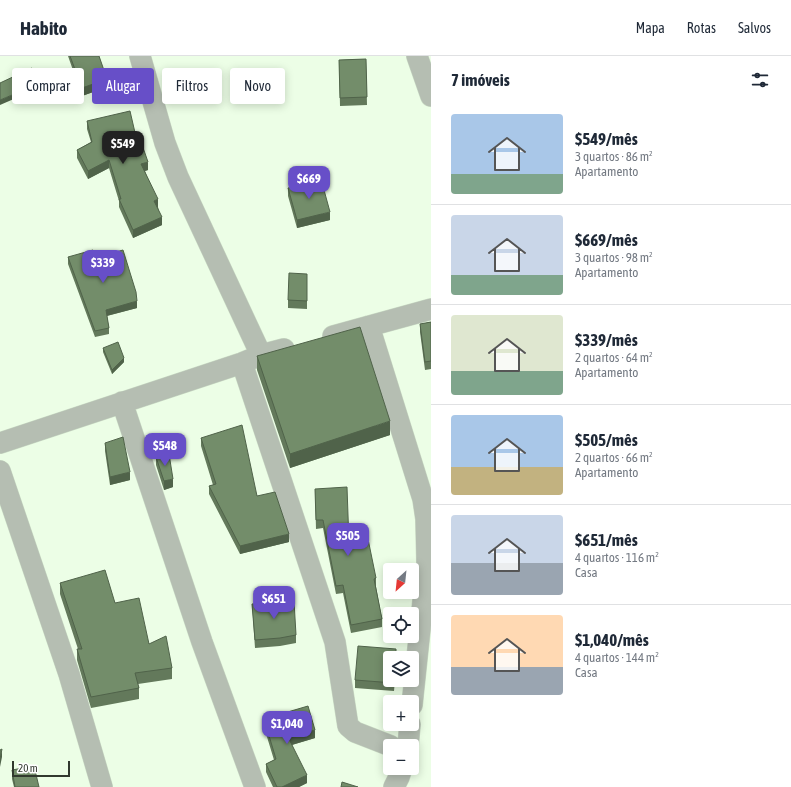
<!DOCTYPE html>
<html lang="pt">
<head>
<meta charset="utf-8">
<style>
  body { margin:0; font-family:"Asap Condensed",sans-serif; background:#f2f2f3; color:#1f2937; height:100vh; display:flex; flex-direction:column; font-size:15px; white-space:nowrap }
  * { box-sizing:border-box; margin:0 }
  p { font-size:13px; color:#747a83 }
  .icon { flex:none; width:22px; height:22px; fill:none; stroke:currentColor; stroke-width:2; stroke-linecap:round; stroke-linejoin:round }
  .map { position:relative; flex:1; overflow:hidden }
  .drawer { display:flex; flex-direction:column; background:#fff; width:360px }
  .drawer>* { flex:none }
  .guide { position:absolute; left:12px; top:12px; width:359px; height:36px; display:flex; gap:8px }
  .needle { width:26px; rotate:207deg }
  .fabs { position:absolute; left:383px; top:507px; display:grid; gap:8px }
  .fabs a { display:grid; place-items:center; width:36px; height:36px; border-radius:4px; background:#fff; box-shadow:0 2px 10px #0003; font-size:20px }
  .scale { position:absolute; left:12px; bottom:10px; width:58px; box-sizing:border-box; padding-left:4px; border:2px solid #31392e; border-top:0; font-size:11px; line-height:14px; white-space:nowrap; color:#31392e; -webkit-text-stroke:3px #fff; paint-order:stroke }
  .price { position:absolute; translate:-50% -34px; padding:0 9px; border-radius:8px; background:#674fc8; color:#fff; font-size:13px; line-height:26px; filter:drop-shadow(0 1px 2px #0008) }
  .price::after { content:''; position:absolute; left:50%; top:24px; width:12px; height:9px; margin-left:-6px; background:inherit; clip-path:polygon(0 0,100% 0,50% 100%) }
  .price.on { background:#222; color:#fff }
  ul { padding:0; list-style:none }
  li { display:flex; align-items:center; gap:12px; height:100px; padding:0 20px }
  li+li { border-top:1px solid #e0e1e3 }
  li span { display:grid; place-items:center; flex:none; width:112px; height:80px; border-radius:4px; color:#555 }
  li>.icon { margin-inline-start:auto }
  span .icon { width:48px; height:48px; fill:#fffc; stroke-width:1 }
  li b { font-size:17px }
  h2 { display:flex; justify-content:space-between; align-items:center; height:48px; padding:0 20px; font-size:17px }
  .pill { padding:0 14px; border-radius:4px; background:#fff; box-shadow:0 2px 10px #0003; font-size:14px; line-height:36px }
  .pill.on { background:#674fc8; color:#fff }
  header { display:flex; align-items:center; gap:24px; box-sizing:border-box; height:56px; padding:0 20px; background:#fff; border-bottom:1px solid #e0e1e3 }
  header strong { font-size:19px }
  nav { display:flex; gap:22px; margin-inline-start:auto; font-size:14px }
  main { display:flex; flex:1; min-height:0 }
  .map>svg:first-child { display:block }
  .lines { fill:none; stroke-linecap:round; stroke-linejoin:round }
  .minor-casing { stroke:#cadbc5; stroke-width:22 }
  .minor { stroke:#b5beb2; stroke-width:21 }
  .wall { fill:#63795b }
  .shaded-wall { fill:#50634a }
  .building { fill:#738d6a; stroke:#50634a }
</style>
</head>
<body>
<header>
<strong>Habito</strong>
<nav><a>Mapa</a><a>Rotas</a><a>Salvos</a></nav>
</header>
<main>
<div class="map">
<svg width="431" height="731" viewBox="0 0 431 731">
  <rect width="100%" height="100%" fill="#ecfee6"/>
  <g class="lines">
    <!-- minor casing -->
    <g class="minor-casing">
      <path id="minor" d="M140,0L165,87L178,121L261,299
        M417,0L431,40
        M369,270L423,443L426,463L427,507L412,649
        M333,280L431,253
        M242,307L335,586L348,670L355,676L391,690
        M122,346L202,586L255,731
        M0,387L242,307L261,299L284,293
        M0,415L69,618L102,731
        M408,690L410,668
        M394,731L399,721L402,712"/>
    </g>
    <!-- minor -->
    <use href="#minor" class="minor"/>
  </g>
  <!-- wall -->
  <path class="wall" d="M68,0H99L107,31L82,40Z
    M366,3L367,49L340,50L339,4Z
    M243,20L265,43L249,47L243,24Z
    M87,65L136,81L148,114L145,115L158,151L162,169L133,182L119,151V145L109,112L88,123L77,102V94L91,86L87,73Z
    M288,132L330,164L297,172L288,140Z
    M68,201L95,202L137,252L107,260L109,272V278L95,281L68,208Z
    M307,218V253L288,252V244Z
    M431,266V313L425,314L420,276V268Z
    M103,292L124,306L112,318L103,296Z
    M257,300L390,379L290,412L257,314Z
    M201,382L257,440L289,486L240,498L209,438V430L213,429L201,390Z
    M105,387L130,424L110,429L105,395Z
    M156,401L173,431L164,434L156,409Z
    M315,433L349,487L376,522V531L382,563V571L351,577L343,537L336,538L323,472L316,473Z
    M60,527L115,547L149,588L172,612V623L138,628L139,632V643L91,652L77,604V593H78L60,538Z
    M252,548L296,579V587L280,590L255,592Z
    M355,624H395L394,635L355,632Z
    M264,663L315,682L292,689L307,727L299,731H273L266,716V708L274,704L264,671Z
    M12,714L39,731H14L12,723Z"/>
  <!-- shaded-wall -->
  <path class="shaded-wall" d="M107,23V31L82,40V32Z
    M39,28V32L0,49V44Z
    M265,38V43L249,47V43Z
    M109,104V112L88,123V115Z
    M148,106V114L141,116V108Z
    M158,143V151L154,153V145Z
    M330,156V164L297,172V164Z
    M162,161V169L133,182V174Z
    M137,245V252L106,260V254Z
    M124,302V306L112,318V314Z
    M390,365V379L290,412V398Z
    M130,416V424L110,429V421Z
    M173,423V431L164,434V425Z
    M289,478V486L240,498V490Z
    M315,674V682L288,690V681Z
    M2,693V701L0,711V703Z
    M307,719V727L299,731H282Z"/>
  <!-- building -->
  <path class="building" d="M70,0H99L107,23L82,32Z
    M366,3L367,41L340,42L339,4Z
    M32,12L39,28L0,44V27Z
    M258,15L265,38L249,43L243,20Z
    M130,55L136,81L139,80L148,106L141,108L158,143L154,145L162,161L133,174L119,143H121L109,104L88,115L77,94L92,86L87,65Z
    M321,123L330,156L297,164L288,132Z
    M93,194L95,202L123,194L136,236L137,245L106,254L109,272L95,275L68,201Z
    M289,217L307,218V245L288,244Z
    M431,266V305L425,306L420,268Z
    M360,271L390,365L290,398L257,300Z
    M118,286L124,302L112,314L103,292Z
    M242,369L257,440L275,436L289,478L240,490L209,430L216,428L201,382Z
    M123,381L130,416L110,421L105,387Z
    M169,398L173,423L164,425L156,401Z
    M347,431L349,487L368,483L376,522L374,523L382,563L351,569L343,529L336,530L323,464H316L315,433Z
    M105,514L115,547L139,542L149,588L166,580L172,612L135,617L139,632L91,641L77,593H82L60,527Z
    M294,545L296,579L280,582L255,584L252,548Z
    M358,590L396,593V602H390V624H394V627L355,624Z
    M308,650L315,674L288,681L307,719L282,731H277L266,708L276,703L264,663Z
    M2,693L0,703V694Z
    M34,710L39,731H15L12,714Z
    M342,726L358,731H341Z"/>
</svg>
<div class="fabs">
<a><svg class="needle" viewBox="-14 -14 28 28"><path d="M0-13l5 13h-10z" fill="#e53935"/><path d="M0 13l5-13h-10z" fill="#747a83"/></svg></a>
<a><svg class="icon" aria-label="locate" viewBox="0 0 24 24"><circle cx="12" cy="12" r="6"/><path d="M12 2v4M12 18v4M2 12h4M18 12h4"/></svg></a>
<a><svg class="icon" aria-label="layers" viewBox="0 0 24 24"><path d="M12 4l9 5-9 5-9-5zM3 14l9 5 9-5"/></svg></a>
<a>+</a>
<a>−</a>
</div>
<div class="scale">20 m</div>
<b class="price on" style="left:123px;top:109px">$549</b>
<b class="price" style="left:309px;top:144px">$669</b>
<b class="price" style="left:103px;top:228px">$339</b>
<b class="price" style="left:165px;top:411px">$548</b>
<b class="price" style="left:348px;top:501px">$505</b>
<b class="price" style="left:274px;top:564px">$651</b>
<b class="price" style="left:287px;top:689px">$1,040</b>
<div class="guide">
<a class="pill">Comprar</a>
<a class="pill on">Alugar</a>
<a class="pill">Filtros</a>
<a class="pill">Novo</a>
</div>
</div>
<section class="drawer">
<h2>7 imóveis<svg class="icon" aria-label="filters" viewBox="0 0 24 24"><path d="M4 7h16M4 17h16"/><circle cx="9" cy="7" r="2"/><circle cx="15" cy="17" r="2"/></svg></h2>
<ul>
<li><span style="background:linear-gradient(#a9c7e8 75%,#7fa58c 0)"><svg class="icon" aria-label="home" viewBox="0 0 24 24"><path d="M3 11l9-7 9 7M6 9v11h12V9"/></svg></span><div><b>$549/mês</b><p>3 quartos · 86 m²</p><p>Apartamento</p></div></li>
<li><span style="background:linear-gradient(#c9d6e8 75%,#7fa58c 0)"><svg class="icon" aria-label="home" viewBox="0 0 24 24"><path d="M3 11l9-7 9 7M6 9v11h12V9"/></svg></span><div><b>$669/mês</b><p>3 quartos · 98 m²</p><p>Apartamento</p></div></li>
<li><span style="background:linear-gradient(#dfe7d0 70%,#7fa58c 0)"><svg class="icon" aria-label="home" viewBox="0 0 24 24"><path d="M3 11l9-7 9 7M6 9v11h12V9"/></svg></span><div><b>$339/mês</b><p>2 quartos · 64 m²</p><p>Apartamento</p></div></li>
<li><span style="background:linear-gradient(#a9c7e8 65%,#c2b280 0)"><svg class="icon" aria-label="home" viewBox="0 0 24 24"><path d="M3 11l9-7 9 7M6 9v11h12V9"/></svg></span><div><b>$505/mês</b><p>2 quartos · 66 m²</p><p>Apartamento</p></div></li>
<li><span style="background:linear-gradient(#c9d6e8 60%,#9aa5b1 0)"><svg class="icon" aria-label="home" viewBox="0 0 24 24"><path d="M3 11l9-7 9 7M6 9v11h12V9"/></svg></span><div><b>$651/mês</b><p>4 quartos · 116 m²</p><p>Casa</p></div></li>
<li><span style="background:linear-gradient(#ffd9b3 65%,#9aa5b1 0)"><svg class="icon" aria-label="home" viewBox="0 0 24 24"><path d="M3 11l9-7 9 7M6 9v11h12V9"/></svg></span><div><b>$1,040/mês</b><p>4 quartos · 144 m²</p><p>Casa</p></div></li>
</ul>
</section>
</main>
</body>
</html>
